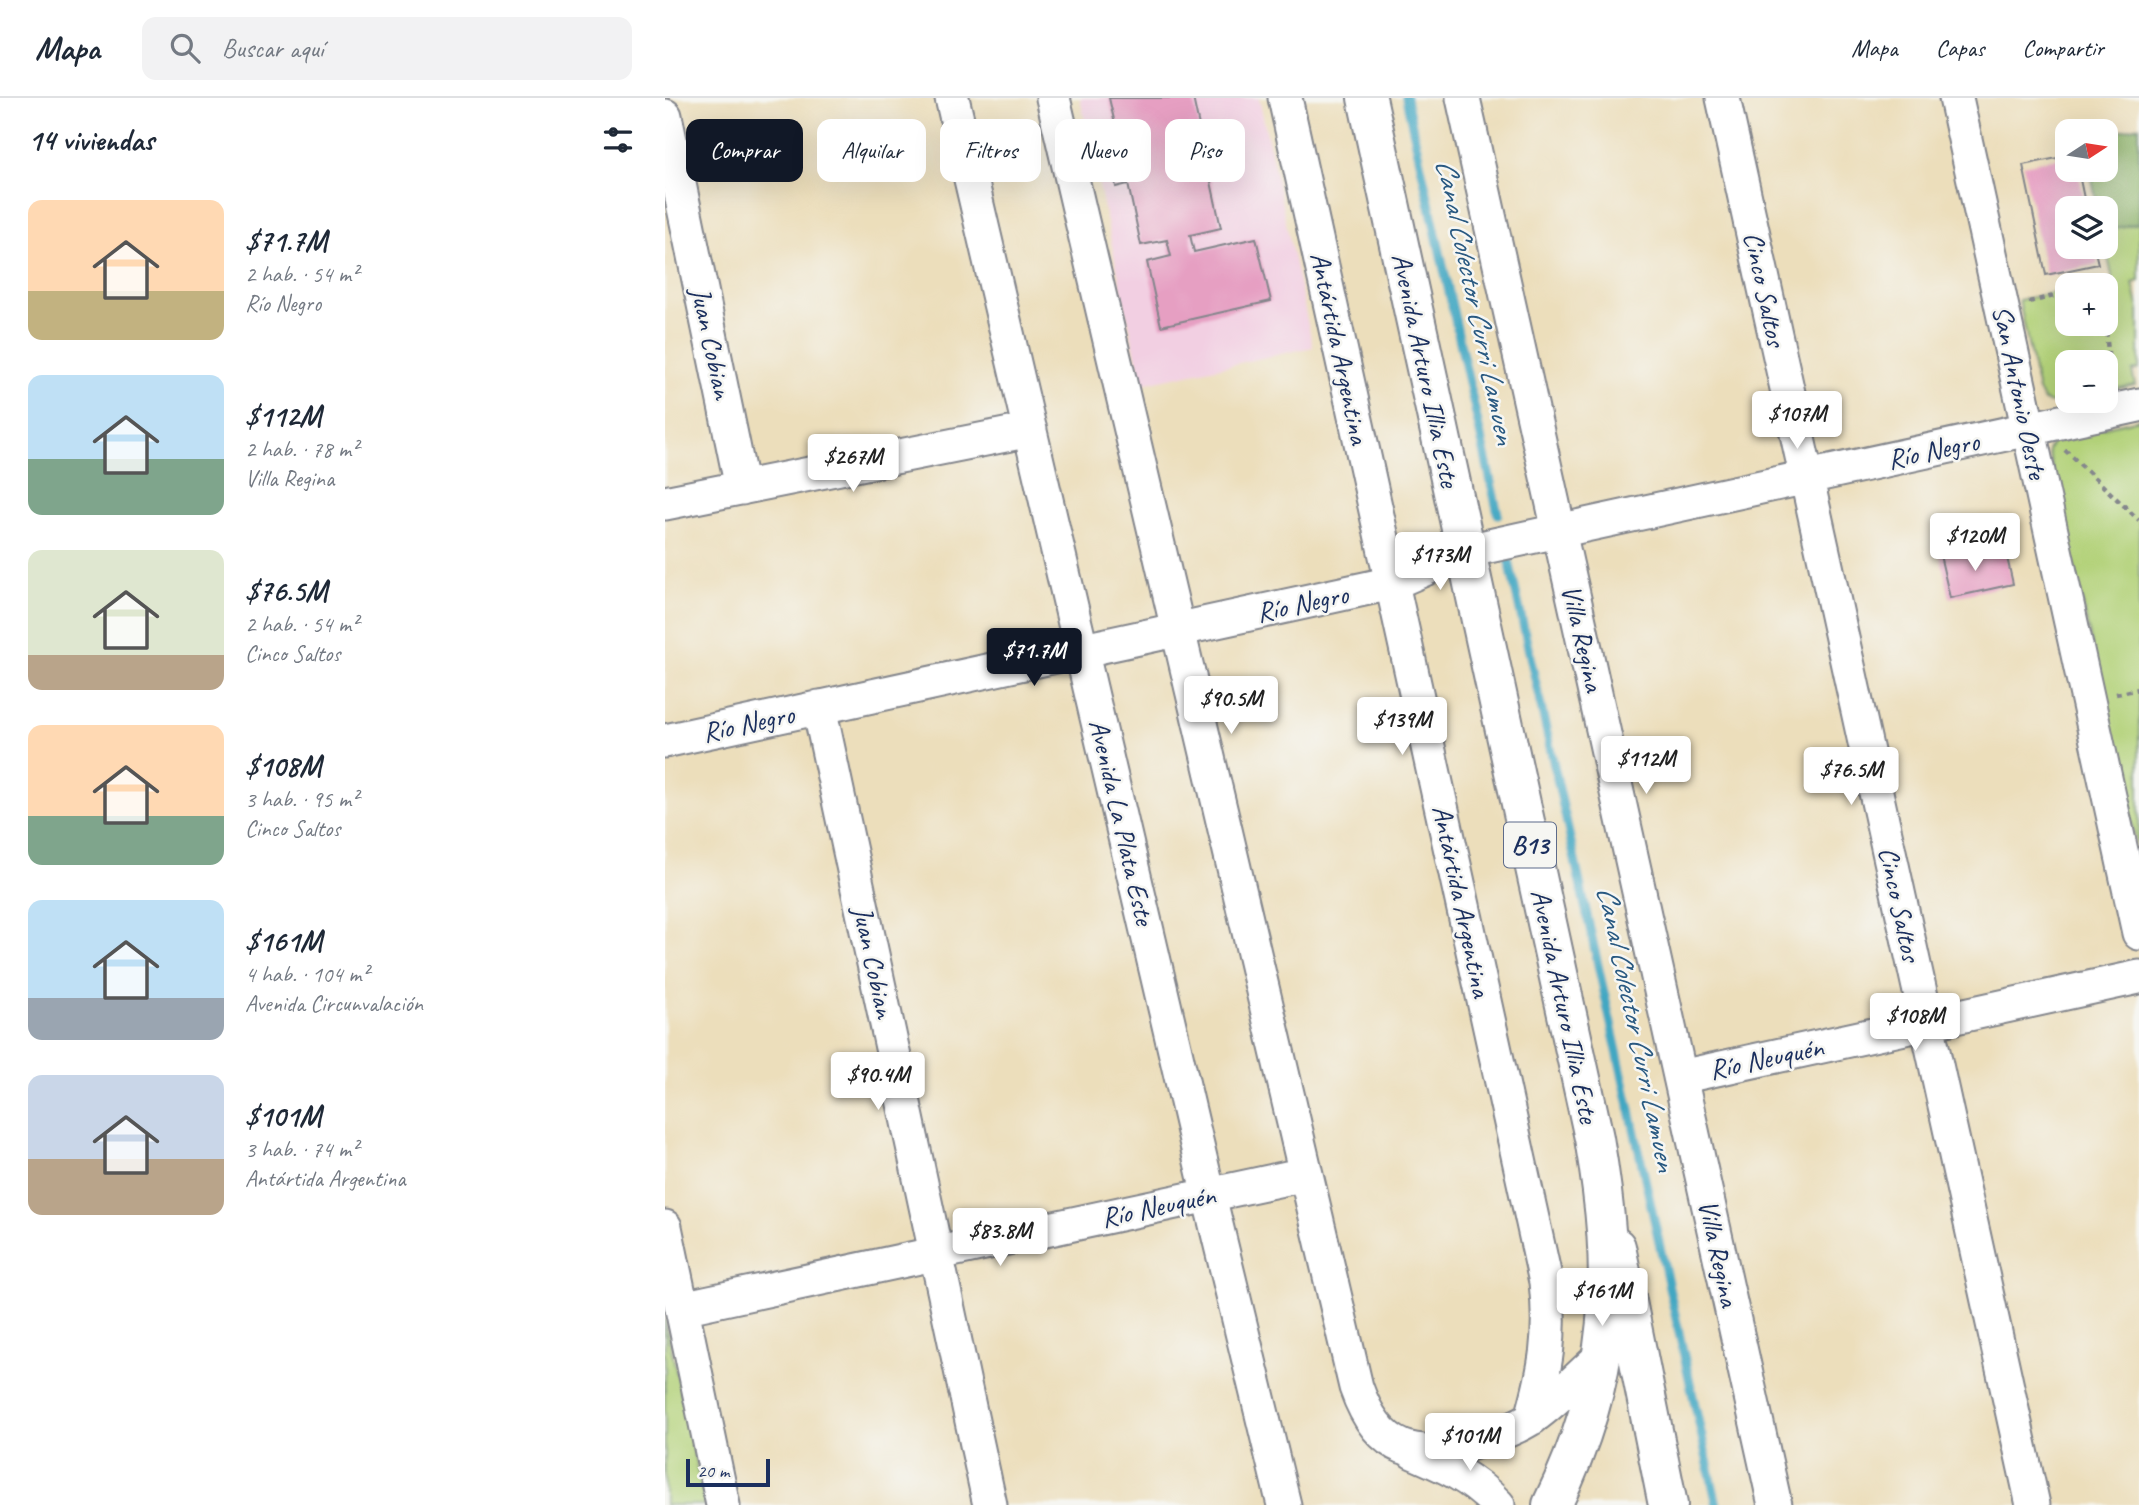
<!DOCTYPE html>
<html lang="es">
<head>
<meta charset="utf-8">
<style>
  body { margin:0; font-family:Caveat,sans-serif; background:#f2f2f3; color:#1f2937; height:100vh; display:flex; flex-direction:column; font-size:26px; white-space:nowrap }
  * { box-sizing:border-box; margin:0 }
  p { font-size:23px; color:#747a83 }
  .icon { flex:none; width:38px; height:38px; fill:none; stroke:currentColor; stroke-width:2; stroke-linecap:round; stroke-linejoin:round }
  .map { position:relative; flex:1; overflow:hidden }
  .side { display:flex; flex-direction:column; background:#fff; width:665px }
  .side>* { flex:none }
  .guide { position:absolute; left:21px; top:21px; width:665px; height:63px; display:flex; gap:14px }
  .needle { width:46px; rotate:78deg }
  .tools { position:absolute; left:1390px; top:21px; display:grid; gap:14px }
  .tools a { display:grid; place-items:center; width:63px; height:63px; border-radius:14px; background:#fff; box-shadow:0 7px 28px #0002; font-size:35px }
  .scale { position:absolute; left:21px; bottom:18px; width:84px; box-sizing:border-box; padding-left:7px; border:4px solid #1b2f5e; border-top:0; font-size:19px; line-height:24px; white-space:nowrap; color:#1b2f5e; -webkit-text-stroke:5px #f6f6f2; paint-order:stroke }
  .price { position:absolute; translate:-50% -60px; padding:0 16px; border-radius:7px; background:#fff; color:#222; font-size:23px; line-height:46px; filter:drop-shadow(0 2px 4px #0008) }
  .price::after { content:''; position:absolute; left:50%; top:42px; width:21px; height:16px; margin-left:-10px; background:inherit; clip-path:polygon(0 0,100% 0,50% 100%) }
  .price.selected { background:#111827; color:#fff }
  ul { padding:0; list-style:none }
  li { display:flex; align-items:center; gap:21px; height:175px; padding:0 28px }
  li span { display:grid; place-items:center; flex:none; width:196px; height:140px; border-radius:14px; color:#555 }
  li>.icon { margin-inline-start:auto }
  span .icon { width:84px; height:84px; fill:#fffc; stroke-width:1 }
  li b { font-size:30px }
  h2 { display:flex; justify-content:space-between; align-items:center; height:84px; padding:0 28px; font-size:30px }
  .pill { padding:0 24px; border-radius:14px; background:#fff; box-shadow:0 7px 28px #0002; font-size:24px; line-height:63px }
  .pill.selected { background:#111827; color:#fff }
  header { display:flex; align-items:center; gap:42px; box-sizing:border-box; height:98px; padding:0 35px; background:#fff; border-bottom:2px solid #e0e1e3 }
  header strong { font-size:33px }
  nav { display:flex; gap:38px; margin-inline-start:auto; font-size:24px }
  .search { width:490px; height:63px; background:#f2f2f3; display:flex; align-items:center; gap:18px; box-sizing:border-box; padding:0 24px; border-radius:14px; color:#747a83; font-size:26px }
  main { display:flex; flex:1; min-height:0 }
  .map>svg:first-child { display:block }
  .built { fill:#f2cfe2 }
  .green { fill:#b3d279; stroke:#67806c; stroke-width:2 }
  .forest { fill:#8eb469; stroke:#547264; stroke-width:2 }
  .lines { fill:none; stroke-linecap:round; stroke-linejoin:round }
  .stream { stroke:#42a7c2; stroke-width:9 }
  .building { fill:#e69fc2 }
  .street-casing { stroke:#84868c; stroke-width:37 }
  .secondary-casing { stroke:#84868c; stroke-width:42 }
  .primary-casing { stroke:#84868c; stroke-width:42 }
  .path { stroke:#84868c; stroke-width:4.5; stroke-dasharray:5 5; stroke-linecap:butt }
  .street { stroke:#fff; stroke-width:33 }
  .secondary { stroke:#fff; stroke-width:38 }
  .primary { stroke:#fff; stroke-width:38 }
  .labels { text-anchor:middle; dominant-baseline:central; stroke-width:5; stroke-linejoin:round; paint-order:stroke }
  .shield { fill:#f6f6f2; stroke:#5d6b8a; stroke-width:2 }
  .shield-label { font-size:26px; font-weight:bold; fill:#1b2f5e }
  .street-label { font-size:28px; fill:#1b2f5e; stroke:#f6f6f2 }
  .water-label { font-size:30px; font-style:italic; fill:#295981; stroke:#f6f6f2 }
</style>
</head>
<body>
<header>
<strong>Mapa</strong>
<div class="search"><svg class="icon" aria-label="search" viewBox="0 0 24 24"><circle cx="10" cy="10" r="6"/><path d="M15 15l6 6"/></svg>Buscar aquí</div>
<nav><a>Mapa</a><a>Capas</a><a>Compartir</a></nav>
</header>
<main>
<section class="side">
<h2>14 viviendas<svg class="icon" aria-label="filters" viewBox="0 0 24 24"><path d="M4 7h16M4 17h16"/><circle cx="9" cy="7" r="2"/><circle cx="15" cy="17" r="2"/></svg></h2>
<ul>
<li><span style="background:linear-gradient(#ffd9b3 65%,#c2b280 0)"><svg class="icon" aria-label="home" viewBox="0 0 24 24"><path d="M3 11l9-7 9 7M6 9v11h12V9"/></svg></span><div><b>$71.7M</b><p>2 hab. · 54 m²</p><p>Río Negro</p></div></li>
<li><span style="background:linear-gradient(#bfe0f5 60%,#7fa58c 0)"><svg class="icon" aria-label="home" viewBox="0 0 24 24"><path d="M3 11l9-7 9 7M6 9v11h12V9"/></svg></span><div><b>$112M</b><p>2 hab. · 78 m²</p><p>Villa Regina</p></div></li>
<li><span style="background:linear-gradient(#dfe7d0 75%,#b9a48a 0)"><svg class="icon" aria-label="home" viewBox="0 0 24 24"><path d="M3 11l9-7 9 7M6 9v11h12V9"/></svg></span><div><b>$76.5M</b><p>2 hab. · 54 m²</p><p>Cinco Saltos</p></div></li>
<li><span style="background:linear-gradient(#ffd9b3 65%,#7fa58c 0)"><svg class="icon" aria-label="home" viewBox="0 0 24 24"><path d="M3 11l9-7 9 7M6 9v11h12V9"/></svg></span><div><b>$108M</b><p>3 hab. · 95 m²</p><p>Cinco Saltos</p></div></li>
<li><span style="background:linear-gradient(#bfe0f5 70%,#9aa5b1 0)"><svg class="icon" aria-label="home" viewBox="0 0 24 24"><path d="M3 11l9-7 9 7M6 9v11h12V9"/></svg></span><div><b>$161M</b><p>4 hab. · 104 m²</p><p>Avenida Circunvalación</p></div></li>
<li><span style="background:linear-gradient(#c9d6e8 60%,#b9a48a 0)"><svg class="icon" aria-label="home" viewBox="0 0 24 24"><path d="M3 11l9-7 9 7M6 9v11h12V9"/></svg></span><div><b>$101M</b><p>3 hab. · 74 m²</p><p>Antártida Argentina</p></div></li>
</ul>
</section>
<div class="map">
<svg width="1474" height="1407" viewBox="0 0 1474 1407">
  <rect width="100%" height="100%" fill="#f6f6f2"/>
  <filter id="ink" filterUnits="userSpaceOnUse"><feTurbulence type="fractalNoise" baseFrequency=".0143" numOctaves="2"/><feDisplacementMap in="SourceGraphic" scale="14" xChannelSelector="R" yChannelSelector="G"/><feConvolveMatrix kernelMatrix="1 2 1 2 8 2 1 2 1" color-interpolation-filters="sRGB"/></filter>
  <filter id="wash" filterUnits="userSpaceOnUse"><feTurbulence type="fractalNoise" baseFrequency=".00686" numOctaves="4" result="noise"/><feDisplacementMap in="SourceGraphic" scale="28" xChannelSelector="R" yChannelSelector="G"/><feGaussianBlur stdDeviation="1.57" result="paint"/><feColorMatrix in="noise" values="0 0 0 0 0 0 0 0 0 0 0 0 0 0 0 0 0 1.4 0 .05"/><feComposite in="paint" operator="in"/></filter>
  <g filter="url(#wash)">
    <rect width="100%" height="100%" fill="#ecdebb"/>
    <!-- built -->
    <path class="built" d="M415,0H594L648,249L477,286Z"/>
    <!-- green -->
    <path class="green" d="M1474,125V183L1468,185L1474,213V271L1467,273L1470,287L1440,293V264H1402V302L1386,305L1379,303L1373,293L1354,202L1402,192V226H1440V187H1424L1448,182L1440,146V132Z
      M1474,321V757L1383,352L1389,341Z
      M0,1221L40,1407H0Z"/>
    <!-- forest -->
    <path class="forest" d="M1474,28V125L1440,132V110H1433L1425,72H1440V36Z"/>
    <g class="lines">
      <!-- stream -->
      <path class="stream" d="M741,0L833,416
        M844,463L1052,1407"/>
    </g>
    <g id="blocks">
      <!-- building -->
      <path class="building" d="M444,0H528L556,130L525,137L529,154L591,140L606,203L496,228L482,164L506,158L502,142L476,147L463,86L451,89L441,42L453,39Z
        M1402,58V72H1413L1421,110H1402V149H1429L1433,166L1381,177L1358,67Z
        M1304,451L1306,462L1341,455L1348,486L1285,500L1275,457Z"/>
    </g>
  </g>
  <g filter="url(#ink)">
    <use href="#blocks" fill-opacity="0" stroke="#84868c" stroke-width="2"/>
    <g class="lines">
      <!-- street casing -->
      <g class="street-casing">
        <path id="street" d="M287,0L544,1098L619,1407
          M388,0L691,1289C714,1355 752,1364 814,1343C832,1337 852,1330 868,1319C893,1301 914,1278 937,1258
          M620,0L881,1184C887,1237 881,1270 867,1320
          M798,0L1110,1407
          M1058,0L1368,1407
          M1291,0L1474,835
          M0,18L77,390
          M0,405L365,332
          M154,609L325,1407
          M0,643L727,485L801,453L1474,307
          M1015,979L1474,879
          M0,1129L58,1407
          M17,1210L641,1076
          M748,1354C783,1369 806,1379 833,1407"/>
      </g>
      <!-- secondary casing -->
      <g class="secondary-casing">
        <path id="secondary" d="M951,1149L1003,1407"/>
      </g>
      <!-- primary casing -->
      <g class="primary-casing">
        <path id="primary" d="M702,0L929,1040C953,1179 950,1278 887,1407"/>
      </g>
      <!-- path -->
      <path class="path" d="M1364,204L1402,195
        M1440,224L1443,253L1442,284
        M1400,352L1474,422
        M1451,596L1474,591"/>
      <!-- street -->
      <use href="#street" class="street"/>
      <!-- secondary -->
      <use href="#secondary" class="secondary"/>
      <!-- primary -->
      <use href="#primary" class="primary"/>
    </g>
  </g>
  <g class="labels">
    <!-- shield labels -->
    <rect class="shield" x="839" y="724.5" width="52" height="45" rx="5"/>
    <g class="shield-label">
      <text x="865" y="747">B13</text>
    </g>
    <!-- street labels -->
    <g class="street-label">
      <text transform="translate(1100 191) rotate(78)">Cinco Saltos</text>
      <text transform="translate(47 245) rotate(78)">Juan Cobian</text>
      <text transform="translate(675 250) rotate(78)">Antártida Argentina</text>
      <text transform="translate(761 272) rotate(78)">Avenida Arturo Illia Este</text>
      <text transform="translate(1355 294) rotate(78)">San Antonio Oeste</text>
      <text transform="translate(1268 352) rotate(-12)">Río Negro</text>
      <text transform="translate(637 505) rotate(-12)">Río Negro</text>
      <text transform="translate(918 540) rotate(77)">Villa Regina</text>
      <text transform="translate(83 625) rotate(-12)">Río Negro</text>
      <text transform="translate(457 724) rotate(77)">Avenida La Plata Este</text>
      <text transform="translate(797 803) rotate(78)">Antártida Argentina</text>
      <text transform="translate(1235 806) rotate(78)">Cinco Saltos</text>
      <text transform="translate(209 864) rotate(78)">Juan Cobian</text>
      <text transform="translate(900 908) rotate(78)">Avenida Arturo Illia Este</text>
      <text transform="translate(1101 960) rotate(-12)">Río Neuquén</text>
      <text transform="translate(493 1108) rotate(-12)">Río Neuquén</text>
      <text transform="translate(1054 1155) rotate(78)">Villa Regina</text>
    </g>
    <!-- water labels -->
    <g class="water-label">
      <text transform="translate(811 203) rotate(78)">Canal Colector Curri Lamuen</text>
      <text transform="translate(972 930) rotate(78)">Canal Colector Curri Lamuen</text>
    </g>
  </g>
</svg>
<div class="tools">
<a><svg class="needle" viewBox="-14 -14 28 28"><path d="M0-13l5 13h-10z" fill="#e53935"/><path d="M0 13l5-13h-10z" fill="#747a83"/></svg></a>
<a><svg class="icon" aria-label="layers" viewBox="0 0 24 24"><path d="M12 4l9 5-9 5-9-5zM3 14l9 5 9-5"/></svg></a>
<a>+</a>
<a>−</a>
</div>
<div class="scale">20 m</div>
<b class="price" style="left:1132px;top:353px">$107M</b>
<b class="price" style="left:188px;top:396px">$267M</b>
<b class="price" style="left:1310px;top:475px">$120M</b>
<b class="price" style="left:775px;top:494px">$173M</b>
<b class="price selected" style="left:369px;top:590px">$71.7M</b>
<b class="price" style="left:566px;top:638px">$90.5M</b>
<b class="price" style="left:737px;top:659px">$139M</b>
<b class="price" style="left:981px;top:698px">$112M</b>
<b class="price" style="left:1186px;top:709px">$76.5M</b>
<b class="price" style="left:1250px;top:955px">$108M</b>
<b class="price" style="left:213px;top:1014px">$90.4M</b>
<b class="price" style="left:335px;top:1170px">$83.8M</b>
<b class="price" style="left:937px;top:1230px">$161M</b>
<b class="price" style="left:805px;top:1375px">$101M</b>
<div class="guide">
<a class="pill selected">Comprar</a>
<a class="pill">Alquilar</a>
<a class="pill">Filtros</a>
<a class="pill">Nuevo</a>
<a class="pill">Piso</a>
</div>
</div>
</main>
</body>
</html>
